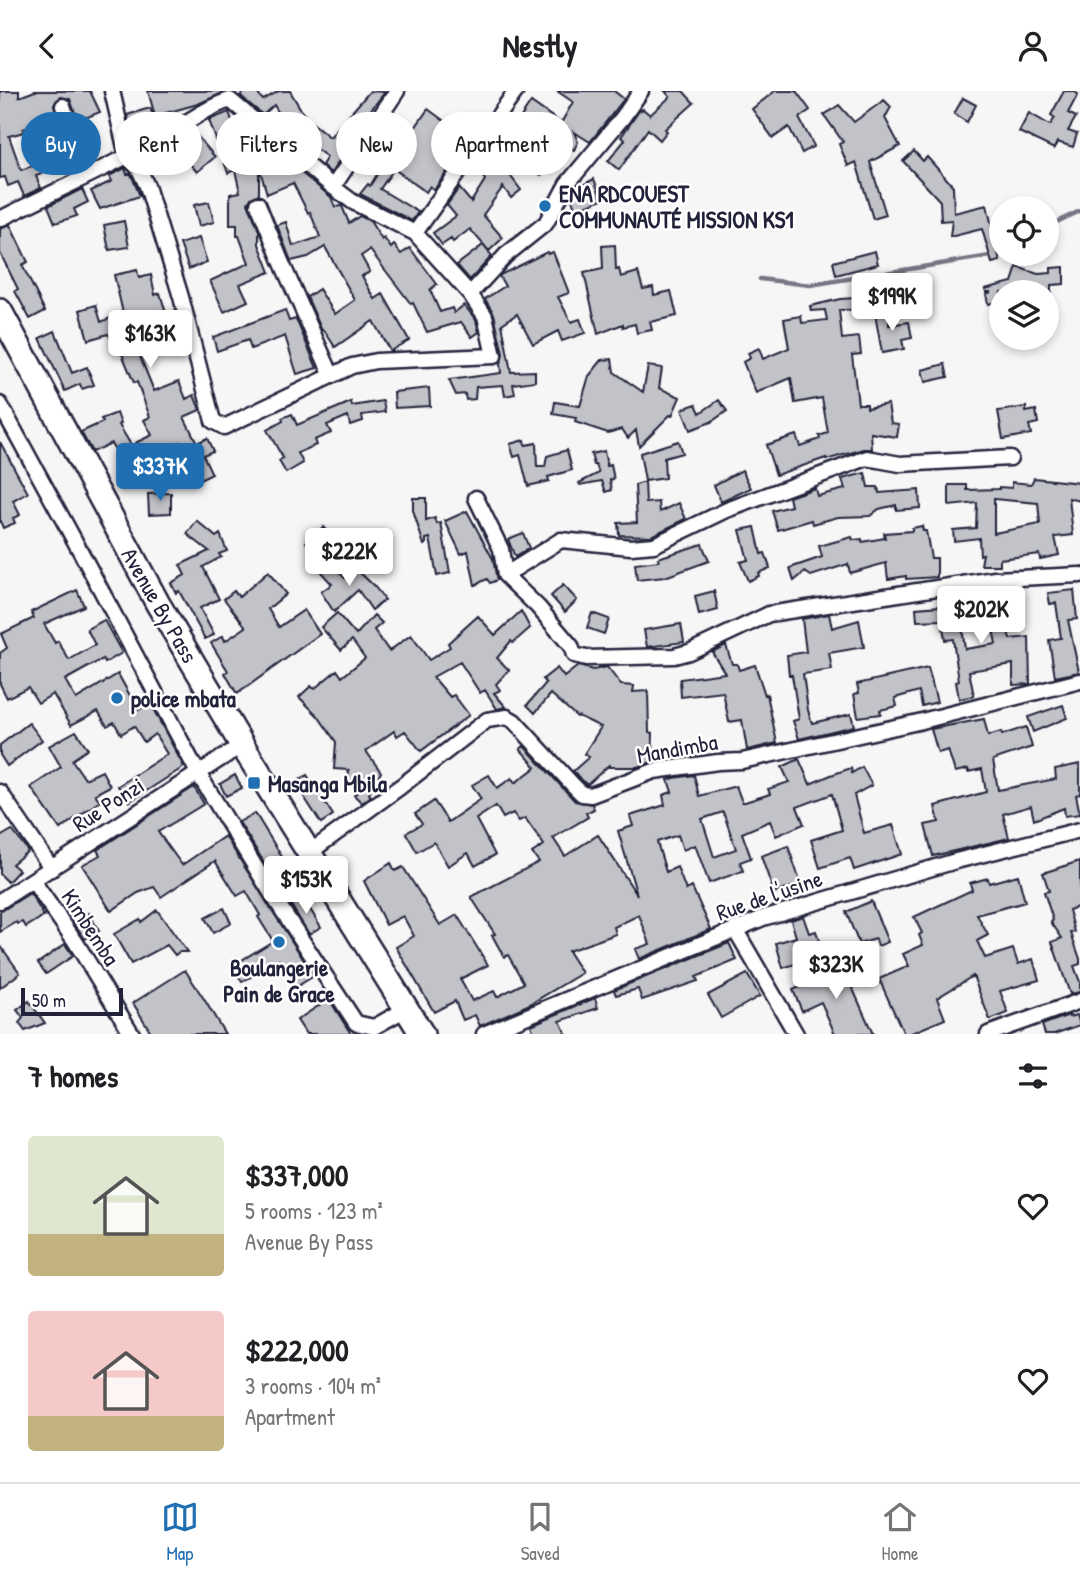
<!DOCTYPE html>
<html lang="en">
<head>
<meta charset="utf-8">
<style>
  body { margin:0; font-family:"Patrick Hand",sans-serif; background:#f2f2f2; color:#202124; height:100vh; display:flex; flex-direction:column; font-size:26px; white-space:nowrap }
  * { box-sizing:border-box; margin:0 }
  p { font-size:23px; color:#757577 }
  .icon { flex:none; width:38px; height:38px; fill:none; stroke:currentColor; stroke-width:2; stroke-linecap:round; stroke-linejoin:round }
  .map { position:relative; height:943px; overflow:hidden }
  .drawer { display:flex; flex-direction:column; background:#fff; flex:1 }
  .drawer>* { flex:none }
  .top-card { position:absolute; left:21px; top:21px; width:700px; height:63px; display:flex; gap:14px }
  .buttons { position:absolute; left:989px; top:105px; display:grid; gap:14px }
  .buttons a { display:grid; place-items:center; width:70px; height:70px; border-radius:50%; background:#fff; box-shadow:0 4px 10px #0003; font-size:35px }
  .scale { position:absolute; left:21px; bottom:18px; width:102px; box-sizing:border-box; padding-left:7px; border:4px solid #22223b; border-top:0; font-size:19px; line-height:24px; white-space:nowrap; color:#22223b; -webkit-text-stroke:5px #fff; paint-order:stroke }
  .price { position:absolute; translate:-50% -60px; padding:0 16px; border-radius:7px; background:#fff; color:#222; font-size:23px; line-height:46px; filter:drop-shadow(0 2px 4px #0008) }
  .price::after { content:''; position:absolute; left:50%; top:42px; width:21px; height:16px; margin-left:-10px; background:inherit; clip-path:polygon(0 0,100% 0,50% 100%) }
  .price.selected { background:#1f6fb2; color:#fff }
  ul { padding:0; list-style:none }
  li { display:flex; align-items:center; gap:21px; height:175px; padding:0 28px }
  li span { display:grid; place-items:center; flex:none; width:196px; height:140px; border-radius:7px; color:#555 }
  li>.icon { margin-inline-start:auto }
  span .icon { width:84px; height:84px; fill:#fffc; stroke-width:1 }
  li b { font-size:30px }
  h2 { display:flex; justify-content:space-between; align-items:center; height:84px; padding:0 28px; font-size:30px }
  .tag { padding:0 24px; border-radius:32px; background:#fff; box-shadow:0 4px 10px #0003; font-size:24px; line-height:63px }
  .tag.selected { background:#1f6fb2; color:#fff }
  header { display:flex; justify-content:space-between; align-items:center; height:91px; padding:0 28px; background:#fff; font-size:32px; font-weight:700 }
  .menu { display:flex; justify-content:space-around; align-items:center; height:98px; border-top:2px solid #e0e0e0; background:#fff; font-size:19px; color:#757577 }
  .menu a { display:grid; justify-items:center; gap:4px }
  .menu .selected { color:#1f6fb2 }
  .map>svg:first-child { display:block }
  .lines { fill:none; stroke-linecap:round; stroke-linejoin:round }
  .stream { stroke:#767685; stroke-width:4.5 }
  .building { fill:#c2c2c9; stroke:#22223b; stroke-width:2; fill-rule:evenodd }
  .minor-casing { stroke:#22223b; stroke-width:19 }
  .trunk-casing { stroke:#22223b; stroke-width:28 }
  .minor { stroke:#fff; stroke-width:14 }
  .trunk { stroke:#fff; stroke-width:23 }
  .poi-dot { fill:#1f6fb2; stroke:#fff; stroke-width:2.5 }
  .labels { text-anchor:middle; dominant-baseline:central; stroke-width:5; stroke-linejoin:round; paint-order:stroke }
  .poi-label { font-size:23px; font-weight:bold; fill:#22223b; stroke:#fff; text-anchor:start }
  .street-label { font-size:23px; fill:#22223b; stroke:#fff }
</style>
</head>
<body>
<header><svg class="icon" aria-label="back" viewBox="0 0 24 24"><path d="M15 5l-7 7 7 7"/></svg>Nestly<svg class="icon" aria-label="person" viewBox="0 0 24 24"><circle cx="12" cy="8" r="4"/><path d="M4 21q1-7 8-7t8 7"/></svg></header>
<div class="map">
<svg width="1080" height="943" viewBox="0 0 1080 943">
  <rect width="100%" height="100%" fill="#f6f6f7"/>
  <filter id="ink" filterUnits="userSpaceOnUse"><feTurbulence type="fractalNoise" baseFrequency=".0143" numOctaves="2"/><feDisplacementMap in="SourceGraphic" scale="14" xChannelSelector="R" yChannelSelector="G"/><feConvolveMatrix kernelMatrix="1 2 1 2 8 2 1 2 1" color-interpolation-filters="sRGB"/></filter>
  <g filter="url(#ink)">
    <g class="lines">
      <!-- stream -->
      <path class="stream" d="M1046,136L1080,120
        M760,188L810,194L990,165L1001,159"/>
    </g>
    <!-- building -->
    <path class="building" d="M0,0H19V6L35,0H90L100,21L78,30L70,8L61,6L54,14L60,36L56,26L23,38L24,41L9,45L21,79L43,71L47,81L36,85L41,97L24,105L18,91L8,95L5,86L0,87Z
      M148,0H227L198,13L155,25Z
      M246,0H255L263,9L279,0H290L306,27L330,46L370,0L385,1L342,55L346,59L331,82L322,74L327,66L304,49L299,55L286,44L289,40L274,14L263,24L240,5Z
      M557,0H614L624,8L590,51L574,41L578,51L574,59L568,55L550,77L541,84L531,77L539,66L533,60L546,43L521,26L531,11L561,32L573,11Z
      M665,0H683L694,12L665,38L667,40L660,49L648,38L619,79L608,70L625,49L621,46L639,20L643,18L650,24L670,6Z
      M775,0H796L810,19L799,27L814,55L802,62L789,36L773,47L752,18Z
      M1064,0H1073L1078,3L1068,22L1076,26L1068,40L1077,43L1073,56L1057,51L1054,58L1019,41L1029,22L1050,34L1055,27L1051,24Z
      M963,7L976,14L967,31L954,23Z
      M884,9L891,16L885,27L900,55L870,71L886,124L873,128L856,71L848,75L839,53L843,51L824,24L839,14L854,31Z
      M150,17L159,37L133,49L127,24Z
      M428,18L463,44L445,74L453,72L434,99L430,95L426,101L394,78L380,98L418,121L412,130L360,103L368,93L370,95L384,72L370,63L378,51L386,57L395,43L406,50Z
      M229,21L244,63L255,44L331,106L335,116L342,115L349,132L360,125L370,130L382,149L384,147L391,157L394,154L401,163L410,157L437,193L430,199L440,221L452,217L454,222L464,214L476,229L479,241L472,246L461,231L427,241L413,212L411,213L370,159L361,165L370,181L362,185L375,208L383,203L409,249L390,260L373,230L335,256L324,239L322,240L307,206L319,198L335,223L355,209L325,156L308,166L291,170L277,134L286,131L293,155L320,146L310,121L308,122L293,92L267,103L259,76V103L251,107L248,112L259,140V153L270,181L240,193L248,210L224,221L210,190L249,172L239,145H237V134H230V103L240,101L235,79L228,82L209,29Z
      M192,39L215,66L197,81L185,67L191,62L179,49Z
      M502,41L520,52L510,68L516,79L509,83L521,99L511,107L503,96L483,124L503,147L489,160L470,138L453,151L451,148L442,154L433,142L456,125L447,114L459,97L471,111L485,89L479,80L477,71L481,66L487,65Z
      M914,60L923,70L927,66L953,95L954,122L987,114L993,140L996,139L1000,151L996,152L1000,170L992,172L982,138L950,146L952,129L941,130L940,110L903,70Z
      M125,77L127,83H131L140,105L100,118L91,100L112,90L109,85Z
      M594,88L602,108L576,119L571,106L575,98Z
      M82,98L88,111L74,118L77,125L55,132L48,115Z
      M209,111L214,131L199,135L194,114Z
      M124,130L129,156L109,159L104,134Z
      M10,134L28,171L22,174L45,220L30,228L15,200L18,198L0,162V138Z
      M199,147L207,171L189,178L180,153Z
      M483,154L492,165L470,189L457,174Z
      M615,154L616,179L619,178L621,186L638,181L643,198L653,196L654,204L671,200L677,225L650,231L652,239L637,242L635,233L623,236V233L598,243L584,182L603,178L602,155Z
      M875,160L878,173L836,184L833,171Z
      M547,161L548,163L553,161L569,202L558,206L571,231L580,228L585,242L562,250L558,240L533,253L517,223L502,233L511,281L535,280V290L513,293L515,303L505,305L503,294L476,296L475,308L466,309L465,303L456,304L449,289L501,282L500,273L503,263L494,223L485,208L505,195L499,185L502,183Z
      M1017,176L1038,183L1051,182V177L1064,176V193L1051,194V201H1001V210L988,213L986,203L991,201H986L985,198L1012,191Z
      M137,179L139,187L151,184L155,204L160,202L166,222L148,228L158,256L139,263L154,300L179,290L186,308L194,304L200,319L184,326L197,352L207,347L213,360L203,364L212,383L198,390L179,351L143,369L135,352L152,344L144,329L150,326L137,291L134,292L116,248L113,250L108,243L88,249L80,219L96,214L101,231L123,222L114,184Z
      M855,207L856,219H839L842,248L859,246L861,263L852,264L858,313H867V317L888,313L891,332L899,333L897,346L871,342L872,358H864L826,369V367L776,384L766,354L796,344L800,355L820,348L819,345L828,342L822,307L795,312L791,287L756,302L743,271L750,267L748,262L759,257L763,268L789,257L784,228L801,225L802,232L827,229L825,219L811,220L810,215L840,208Z
      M285,219L289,230L296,228L317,277L297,283L285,245L251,258L248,249L217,260L213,246Z
      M889,222V234L909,231L912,247L902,249L904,258L882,262L875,223Z
      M55,240L72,282L87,276L94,294L82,298L80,293L65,300L40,247Z
      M612,268L614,281L643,301L648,275L662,277L659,297L680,306L672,325L670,324L639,355L636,339L628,347L622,338L608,342L575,331L576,327L553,323L555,311L580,315L589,285L602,269Z
      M945,273L948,286L925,291L922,279Z
      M429,297L430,315L395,317L394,301Z
      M719,309L727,320L711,331L690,339L682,318L696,313L700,322Z
      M383,310L385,321L362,324L363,330L350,334L348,325L327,334L331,342L314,349L316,354L298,362L303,372L286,382L279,370L283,367L267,339L283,330L282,327L292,323L297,334L351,311L352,315Z
      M1026,316V321L1036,319L1038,332L1029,334L1031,343L1003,348L998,320Z
      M117,322L121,333L119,334L131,354L117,362L111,352L92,361L81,341L103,331L101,328Z
      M524,349L525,354L536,352L537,376H545L547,365L567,359L572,379L548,386L549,390L528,395L520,364L514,366L510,353Z
      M678,350L682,362L664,367L665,387L645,390L640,362Z
      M0,351L28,402L13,410L20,424L13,427L15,432L3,437L0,430Z
      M604,360L607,375L611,374L614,388L610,389L612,399L606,401L602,390L580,394L579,392L599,382L596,374H594L591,363Z
      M742,379L751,397L721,411L714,394Z
      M865,382L868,396H878L879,402L919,399L920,417L896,419V414L879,418L870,425L838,426L813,433L812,429L778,439L772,420L791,415L789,406L815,397L817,405L845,398L842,388Z
      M1034,387L1080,392V410L1069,407L1073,444L1055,446L1059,464L1040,468L1039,463L1000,468V474H981L983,463L980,464L979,447L954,450L953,439L976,437L977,412L949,415V394H967V399L999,398V396L1012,397V391L1031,393ZM994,408L1038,412L1040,433L994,442Z
      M645,391L646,412L659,411L660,421L679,412L686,428L651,445L619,444L618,432L637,431L635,394Z
      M171,402V422L149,423L148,403Z
      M413,407H426V430L435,427L437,433L441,432L450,482L437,485L430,447L426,448V453L424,454L413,420Z
      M467,420L493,468L497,489L490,492L487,488L475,494L468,460L461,463L445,430Z
      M197,430L216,446L220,443L227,460L219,463L221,466L203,476L219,508L200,517L214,544L205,548L179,500L176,502L171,492L185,484L180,474L209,460L187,443Z
      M922,435L923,440H926L931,467H937V486L906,488V485L888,488L886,472L850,482L848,473L811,485L805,481L794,490L790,477L822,466L819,455L852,446L853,449L862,448V451L885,447L884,442L912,440V437Z
      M323,436L340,455L323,470L306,451Z
      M755,436L761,463L765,462L770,477L758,482L759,485L748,490L740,471L748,469L740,439Z
      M523,442L529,457L515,466L508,448Z
      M702,453L709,470L665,486L637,489L635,473L659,470L658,467Z
      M331,472L345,487L355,477L374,495L385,509L372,519L358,499L334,521L321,501L332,493L321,481Z
      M268,481L286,503L268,518L279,536L304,519L320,543L237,603L225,582L228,580L211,552L223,545L225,550L246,536L224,508L234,500L239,506Z
      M563,494L577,509L565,521L551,505Z
      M77,499L84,515L44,533L55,552L58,550L69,569L95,554L87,538L104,529L122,562L105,572L103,568L65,589L76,608L118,583L138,619L150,612L184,676L129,711L118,695L167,663L155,643L144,651L134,635L121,643L114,631L107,635L98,620L71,634L53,603L38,612L28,596L7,607L0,593V562L7,557L1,543L34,527L31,521Z
      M1074,499L1077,528L1068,529L1079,581L1055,586L1049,549L1061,547L1056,512L1050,513L1048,502Z
      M714,500L718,519L699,524L695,505Z
      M957,504L955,531L961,530L965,558L996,553L989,517L1002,514L1010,548L1029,546L1030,593L1013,594V573L969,580L974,605L959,608L956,591L959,590L953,548L945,549L942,529L917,530L916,517L940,515L941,506Z
      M521,520L530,537L513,552L511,550L497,567L509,579L496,593L500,599L494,602L506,616L497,618L485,599L480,602L460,571L433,586L450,606L454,604L469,624L421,660L405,640L397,645L394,640L366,660L381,681L369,703L371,705L362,712L354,704L368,691L348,689L349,679L334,678L336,651L318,625L299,606L311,595L314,598L337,579L342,586L365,567L352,549L341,559L321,536L337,522L356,544L374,524L382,532L374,539L389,560L411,544L429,569L450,556L448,552L478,525L495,544Z
      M592,522L609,528L604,543L587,537Z
      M829,523L832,537L859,529L864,556L829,562L832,579L803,583L808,619L812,632L851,623L854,635L799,648L793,630L799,628L792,584H789L787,564L806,561L802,528Z
      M681,533L684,551L647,556L644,539Z
      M726,554L732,573H737L739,579L755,574L765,604L767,603L777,652L747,659L742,629L729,631L723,601L681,606L680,588L725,582L712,561Z
      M578,575L593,579L607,576L621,594L634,595L633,601L648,600L649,641L653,642L652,671L637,676H609V674L587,694L573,680L589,666L584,663L601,636L578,625L577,626L551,603L535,622L527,614L546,592L543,588L557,577L564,586Z
      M928,577L937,611L922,615L919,600L895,607L897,615L880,619L881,623L858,626L854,603L859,602L857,593Z
      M1063,614L1067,627L1033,641L1028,626Z
      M984,628L988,645L1001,641L1002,644L1026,636L1032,656L993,669L998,699L1056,688L1055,678L1080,673V703L1076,704L1080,723L1065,725L1064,717L1034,729L1031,715L1003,723L1009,747L933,765L925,734L939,731L935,715L986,701L982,678L968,681V678L955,681L948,659L938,662L931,638Z
      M29,632L42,649L7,675L0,664V654Z
      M76,640L88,658L72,669L85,688L102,680L110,695L95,703L100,710L60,738L31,696L61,676L49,655Z
      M524,655L575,710L592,713L594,718L586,722L588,726L553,747L565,765L598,744L637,804L618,740L633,735L630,725L665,714L663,704L672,701L668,689L674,687L694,684L699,705L736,695L742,711H745L770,703L768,698L789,691L782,676L799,668L810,693L831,684L851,677L852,682L862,676L872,694L854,704L864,742L893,734L902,763L854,779L850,767L820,777L811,749L842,739L832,703L797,716L804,733L776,745L770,730L742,742L751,767L740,771L743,780L709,792L695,754L683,759L678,744L657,751L666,781L677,776L686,799L692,796L711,838L639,868L635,858L650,853L639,824L614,836L616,843L568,860L582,882L530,913L480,935L475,924L463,929L455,910L434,921L396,856L414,845L403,825L386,834L364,790L391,772L395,780L403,776L440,834L457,824L488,874L460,888L472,910L494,900L497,906L524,892L508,864L504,866L492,844L495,843L471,806L539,771L532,762L544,754L525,727L519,730L513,722L503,727L496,715L476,728L495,764L475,775L468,762L448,775L434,751L417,761L406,742L422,733L415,723L434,710L448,731L481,708L472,694L489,684L497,697L512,687L515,692L536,676L520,658ZM723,721L736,758L714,766L702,728Z
      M235,684L242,697L226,705L220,693Z
      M307,684L333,724L321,732L295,692Z
      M194,696L204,713L158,741L182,774L225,745L314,885L296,896L279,869L242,891L232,875L273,850L258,826L260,824L246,800L237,805L215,770L161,806L154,796L138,802L111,820L82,774L100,764L97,759Z
      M255,722L285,771L270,781L239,731Z
      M12,739L28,760L12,773L19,779L8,791L0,783V746Z
      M788,755L801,793L774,802L761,765Z
      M1080,770V815L1069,819L1075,841L1071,842L1080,868V873L1074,875L1080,891V901L1070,903L1052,851L1062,847L1051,831L1053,829L1044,801L1049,800L1043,782Z
      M1018,784L1025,811L977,824L988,844L977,850L985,867L1013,858L1018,873L1033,868L1039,889L1000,900L1008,922L990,929L973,885L937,907L945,928L909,943H904L879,888L909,875L903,863L923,854L919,844L922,842L914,826L972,799L970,792L988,787L989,792Z
      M30,802L44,825L26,836L23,831L18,833L17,831L0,841V821Z
      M303,807L321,836L309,843L291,814Z
      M871,810L888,851L878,855L876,848L859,853L846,821Z
      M224,817L231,832L213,842L205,827Z
      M157,819L187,861H179L175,864L167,854L131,873L114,843L140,828L141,831Z
      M89,822L99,840L85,848L73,831Z
      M803,825L809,842L816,840L823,864L783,877L776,852L796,846L791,829Z
      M729,852L737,869L696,886L698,890L642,909L638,898L616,904L614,899Z
      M65,853L73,865L46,883L38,872Z
      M0,854L20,882L0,897Z
      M850,873L856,888L851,890L852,896L873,943H835L821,911L802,920L793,899Z
      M185,879L204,908L225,943H152L133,912Z
      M747,883L760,905L721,927L708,904Z
      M595,907L598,917L560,930L566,943H534L531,934Z
      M329,908L351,943H306L297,929Z
      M29,910L45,932L25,940L19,932L23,927L17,919Z
      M1069,924V926L1077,924L1080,934L1054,943H1045L1042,934Z"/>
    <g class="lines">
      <!-- minor casing -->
      <g class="minor-casing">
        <path id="minor" d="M63,15L87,84
          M333,96L397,0
          M258,113L281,170L331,283
          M0,128C51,102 104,78 154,51C179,37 203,18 230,9L333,96L353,111L415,142L470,203L485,225L494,265L376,270L352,275L224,336L213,330L181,206L147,95L139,78L127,65L112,0
          M415,142L516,0
          M470,203L506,164L546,132L567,93L623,26L641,0
          M0,313L84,467L198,682L273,805L356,932L374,936L406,918
          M476,407L501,458L505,484L538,516L571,555L574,564L586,567L674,565L689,561L769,523L995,488L1080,484
          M505,484L561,449L631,456L654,454L727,419L867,367L900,373L1010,367
          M0,701L52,778
          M310,761L400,696L487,629L507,626L514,630L573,694L582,703L591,704L654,680L718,671L742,670L918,631L1080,590
          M33,790L75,850L132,943
          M0,810L242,654
          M735,838L796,943
          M484,943L763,827L956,770L1080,739
          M988,943L1080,910"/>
      </g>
      <!-- trunk casing -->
      <g class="trunk-casing">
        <path id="trunk" d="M0,220L158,513L242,654L422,943"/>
      </g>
      <!-- minor -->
      <use href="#minor" class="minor"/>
      <!-- trunk -->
      <use href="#trunk" class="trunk"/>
    </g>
  </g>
  <!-- markers -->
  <g class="poi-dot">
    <circle cx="545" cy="115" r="7"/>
    <circle cx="117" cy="607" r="7"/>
    <rect x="247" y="685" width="14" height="14" rx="3.5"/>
    <circle cx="279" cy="851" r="7"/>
  </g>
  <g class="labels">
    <!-- poi labels -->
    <g class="poi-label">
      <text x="559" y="102">ENA RDCOUEST<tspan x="559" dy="26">COMMUNAUTÉ MISSION KS1</tspan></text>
      <text x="131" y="607">police mbata</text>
      <text x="268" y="692">Masanga Mbila</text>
      <text x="279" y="876" text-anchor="middle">Boulangerie<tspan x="279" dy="26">Pain de Grace</tspan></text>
    </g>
    <!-- street labels -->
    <g class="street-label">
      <text transform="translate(160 514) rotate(60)">Avenue By Pass</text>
      <text transform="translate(677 657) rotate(-10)">Mandimba</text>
      <text transform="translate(108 713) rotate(-33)">Rue Ponzi</text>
      <text transform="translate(769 804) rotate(-19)">Rue de l'usine</text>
      <text transform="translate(91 836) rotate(57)">Kimbemba</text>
    </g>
  </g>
</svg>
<div class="buttons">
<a><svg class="icon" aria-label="locate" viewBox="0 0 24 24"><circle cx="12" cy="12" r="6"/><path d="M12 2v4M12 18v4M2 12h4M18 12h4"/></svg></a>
<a><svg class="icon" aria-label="layers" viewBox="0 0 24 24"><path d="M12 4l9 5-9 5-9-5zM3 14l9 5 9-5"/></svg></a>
</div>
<div class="scale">50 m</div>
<b class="price" style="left:892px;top:242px">$199K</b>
<b class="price" style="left:150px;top:279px">$163K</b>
<b class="price selected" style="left:160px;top:412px">$337K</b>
<b class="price" style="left:349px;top:497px">$222K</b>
<b class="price" style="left:981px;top:555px">$202K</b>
<b class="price" style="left:306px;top:825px">$153K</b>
<b class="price" style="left:836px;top:910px">$323K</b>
<div class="top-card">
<a class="tag selected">Buy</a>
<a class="tag">Rent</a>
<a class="tag">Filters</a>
<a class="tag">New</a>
<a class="tag">Apartment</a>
</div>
</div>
<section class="drawer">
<h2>7 homes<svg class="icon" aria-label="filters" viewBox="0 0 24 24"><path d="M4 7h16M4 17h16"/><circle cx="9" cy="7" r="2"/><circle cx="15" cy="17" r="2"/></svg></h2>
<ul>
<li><span style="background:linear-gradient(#dfe7d0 70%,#c2b280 0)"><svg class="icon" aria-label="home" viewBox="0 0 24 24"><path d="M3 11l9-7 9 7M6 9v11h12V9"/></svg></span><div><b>$337,000</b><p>5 rooms · 123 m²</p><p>Avenue By Pass</p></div><svg class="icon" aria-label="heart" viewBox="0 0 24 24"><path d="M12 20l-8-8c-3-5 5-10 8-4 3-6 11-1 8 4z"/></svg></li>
<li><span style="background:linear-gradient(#f6c9c9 75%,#c2b280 0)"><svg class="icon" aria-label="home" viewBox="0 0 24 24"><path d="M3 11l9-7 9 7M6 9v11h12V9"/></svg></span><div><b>$222,000</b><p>3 rooms · 104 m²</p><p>Apartment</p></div><svg class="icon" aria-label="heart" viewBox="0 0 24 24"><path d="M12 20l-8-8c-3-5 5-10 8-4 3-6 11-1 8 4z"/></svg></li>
</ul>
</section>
<nav class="menu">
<a class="selected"><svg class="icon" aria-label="map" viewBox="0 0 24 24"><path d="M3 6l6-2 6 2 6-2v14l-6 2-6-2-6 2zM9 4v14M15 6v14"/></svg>Map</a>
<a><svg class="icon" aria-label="saved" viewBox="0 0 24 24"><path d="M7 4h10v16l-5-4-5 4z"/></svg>Saved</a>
<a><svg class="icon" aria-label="home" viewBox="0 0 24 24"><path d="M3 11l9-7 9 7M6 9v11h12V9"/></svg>Home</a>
</nav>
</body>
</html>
